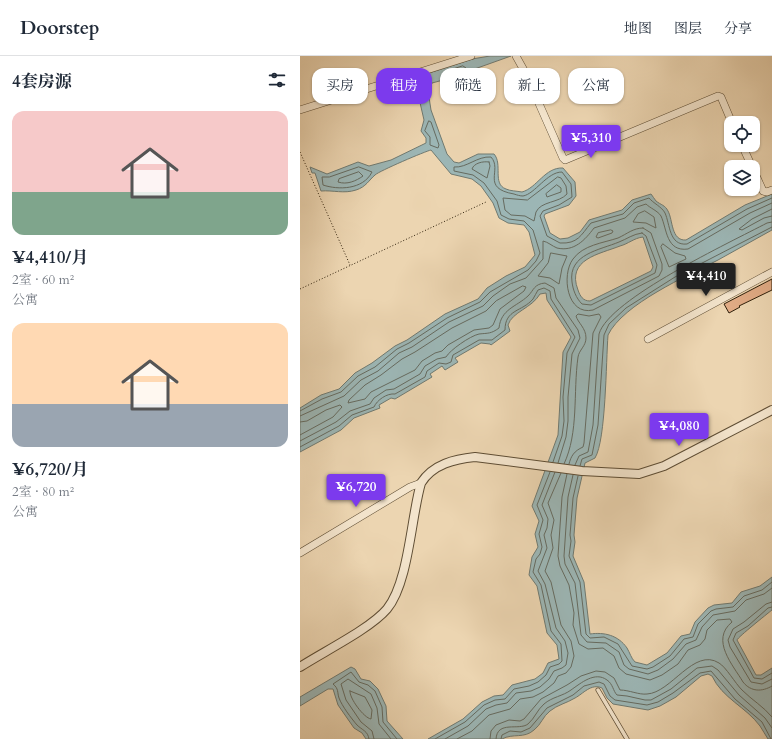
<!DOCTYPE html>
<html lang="zh">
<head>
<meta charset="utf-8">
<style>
  body { margin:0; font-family:Cardo,"Noto Serif SC",serif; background:#f6f6f7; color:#1f2937; height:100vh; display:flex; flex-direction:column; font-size:15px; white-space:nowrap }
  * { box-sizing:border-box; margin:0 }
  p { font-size:13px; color:#747a83 }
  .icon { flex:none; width:22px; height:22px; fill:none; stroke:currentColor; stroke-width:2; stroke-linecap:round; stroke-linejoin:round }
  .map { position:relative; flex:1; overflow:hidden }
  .panel { display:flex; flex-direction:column; background:#fff; width:300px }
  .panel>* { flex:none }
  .top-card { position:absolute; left:12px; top:12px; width:380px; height:36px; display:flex; gap:8px }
  .buttons { position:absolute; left:424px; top:60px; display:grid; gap:8px }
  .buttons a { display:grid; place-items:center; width:36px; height:36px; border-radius:8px; background:#fff; box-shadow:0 1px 3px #0004; font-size:20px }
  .price { position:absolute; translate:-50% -34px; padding:0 9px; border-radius:4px; background:#7c3aed; color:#fff; font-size:13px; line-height:26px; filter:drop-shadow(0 1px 2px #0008) }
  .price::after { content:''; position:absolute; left:50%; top:24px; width:12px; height:9px; margin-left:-6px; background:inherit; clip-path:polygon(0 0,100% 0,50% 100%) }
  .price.current { background:#222; color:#fff }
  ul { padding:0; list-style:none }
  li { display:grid; align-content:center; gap:8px; height:212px; padding:0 12px }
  li span { display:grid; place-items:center; height:124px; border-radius:12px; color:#555 }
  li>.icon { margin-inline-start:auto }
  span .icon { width:72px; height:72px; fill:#fffc; stroke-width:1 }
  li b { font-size:17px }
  h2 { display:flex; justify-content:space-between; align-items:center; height:48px; padding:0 12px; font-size:17px }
  .chip { padding:0 14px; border-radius:12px; background:#fff; box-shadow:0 1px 3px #0004; font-size:14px; line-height:36px }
  .chip.current { background:#7c3aed; color:#fff }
  header { display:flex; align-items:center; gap:24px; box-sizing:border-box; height:56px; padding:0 20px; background:#fff; border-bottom:1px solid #e0e1e3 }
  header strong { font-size:19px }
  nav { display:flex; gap:22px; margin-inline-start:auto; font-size:14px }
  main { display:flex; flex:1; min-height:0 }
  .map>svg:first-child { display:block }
  .water { fill:#9cb6b5; stroke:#707a71; fill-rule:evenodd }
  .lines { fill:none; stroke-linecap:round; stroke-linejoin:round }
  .shore { stroke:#666b60; stroke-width:1 }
  .building { fill:#e0ab85; stroke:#2f200b }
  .service-casing { stroke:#5e4d34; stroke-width:5 }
  .minor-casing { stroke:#5e4d34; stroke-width:8 }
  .tertiary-casing { stroke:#5e4d34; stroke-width:10 }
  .path { stroke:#2f200b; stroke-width:1; stroke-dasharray:1 2; stroke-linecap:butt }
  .service { stroke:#f3e4cc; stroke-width:3.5 }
  .minor { stroke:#f3e4cc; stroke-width:7 }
  .tertiary { stroke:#f3e4cc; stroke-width:8 }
</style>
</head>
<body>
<header>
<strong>Doorstep</strong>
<nav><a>地图</a><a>图层</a><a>分享</a></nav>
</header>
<main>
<section class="panel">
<h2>4套房源<svg class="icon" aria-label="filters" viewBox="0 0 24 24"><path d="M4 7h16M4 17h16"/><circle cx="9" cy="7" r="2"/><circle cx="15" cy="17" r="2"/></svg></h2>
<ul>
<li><span style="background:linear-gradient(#f6c9c9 65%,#7fa58c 0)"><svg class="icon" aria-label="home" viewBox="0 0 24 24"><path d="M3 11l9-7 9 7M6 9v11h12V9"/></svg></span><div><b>¥4,410/月</b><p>2室 · 60 m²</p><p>公寓</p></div></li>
<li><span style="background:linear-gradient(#ffd9b3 65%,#9aa5b1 0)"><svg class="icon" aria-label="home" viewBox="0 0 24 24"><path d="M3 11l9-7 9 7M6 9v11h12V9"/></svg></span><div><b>¥6,720/月</b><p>2室 · 80 m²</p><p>公寓</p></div></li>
</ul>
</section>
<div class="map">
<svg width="472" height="683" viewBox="0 0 472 683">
  <rect width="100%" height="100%" fill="#ecd5b1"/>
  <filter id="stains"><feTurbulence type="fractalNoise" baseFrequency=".005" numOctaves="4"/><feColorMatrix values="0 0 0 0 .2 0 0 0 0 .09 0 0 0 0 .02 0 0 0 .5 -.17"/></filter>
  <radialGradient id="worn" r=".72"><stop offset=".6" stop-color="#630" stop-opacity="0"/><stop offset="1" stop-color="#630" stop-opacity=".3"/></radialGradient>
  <!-- water -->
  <path class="water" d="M190,0H211L169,15L166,22L152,26L147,23L132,27L128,35L131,54L147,98L154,106L159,107L178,98H194C203,108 192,128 206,133C210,135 217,135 222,136C237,132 245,111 263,112L275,126L276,140L269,149L245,158L244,160L250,177L260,183L268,182L280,176L289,164L322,154L332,144L351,138C353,140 354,143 356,145C361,149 365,149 368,155C373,164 371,185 386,184L445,149L472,138V174C454,184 436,194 418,204C387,220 323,248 308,279C306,305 306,384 295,402L285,407L277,442L274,479L275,486L273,500L284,526L290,578C304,576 318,579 327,592C330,597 331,602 335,606L347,609L367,597L381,580L390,578L395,566L408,552L414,549L432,547L441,536L460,530L472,521V554C467,558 438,581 437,584L456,619H461L472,612V683H468C465,679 463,674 460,670C446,651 422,642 412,620L408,618L401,620L376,641L360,650L348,654L313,648L307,642L302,632C291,627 283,638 275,642C267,647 257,649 250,655C243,660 241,669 234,674C224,683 213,677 202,683H128L163,663L182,646L194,640L203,639L212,629L235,623L243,617L248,607L259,603L257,589L247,577L237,530L229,519L232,501L238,491L235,478L239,465L232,450L258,379L263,296L271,281L247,244L246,237L240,238C232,252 212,256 208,269L210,275L191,289L190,288L181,287L155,302L158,306L145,314L142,310L130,318L132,321L95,343L91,342L79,349L80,352L54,362L41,374L0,396V352L21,339L39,333L55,317L72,307L95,290L107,284L145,258L178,243L187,232L206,220L225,211L235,199L229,176L224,169L208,167L199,162L193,147L181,130L172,123L151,118L131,94C126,95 79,115 75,119C69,124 66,131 56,134C44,138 33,134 21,135L15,117H12L10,111L27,118L58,106L69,110L91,104L126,87V82L121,75L124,64L118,38L121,30L120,20L172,3ZM343,181L353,211L351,215L290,245C283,245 280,240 278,234C266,203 300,198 320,190C328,188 334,182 343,181Z
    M51,611L55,613L61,623L70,625L78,633L86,650L87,665L103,683H66L62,677L54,672L38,649L33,633H28L0,650V641Z"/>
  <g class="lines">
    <!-- shore -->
    <path class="shore" d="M163,10L166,12L163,19L154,22L147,18L148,15Z
      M129,65L131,66L139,89L138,92L130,89V81L125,75Z
      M189,106L190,110L187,122L172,113C174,107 183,105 189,106Z
      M59,111L72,116C63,134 38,134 23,129L22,121H29Z
      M59,116L63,120C56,125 47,129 38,126L39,123Z
      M258,121L261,122L266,130L267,138C259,147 241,145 236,156C235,159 235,162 234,165L225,160L211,159L205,154L203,142L227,144Z
      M257,129L261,132V136L247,141L246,138Z
      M472,153L452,163L439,173L442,174L464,162L472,160
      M345,155L354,161L356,172L346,167L333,166L338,158Z
      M343,172L351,177L362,208V214L359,220L293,254C267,260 261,219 273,203C283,189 303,187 318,182C327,178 333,172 343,172Z
      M311,174L313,175L312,177L298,182L296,181L298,177Z
      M342,177L346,180L357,209L355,217L291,249L282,248C276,242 273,234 272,226C268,198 300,194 319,186C327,183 333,178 342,177Z
      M363,188L375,197L385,200L386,203L369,211L361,191Z
      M251,197L267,200L262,212L259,228L250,222L238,220L248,207Z
      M223,230L226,231L224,235L200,253L193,269L189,272L174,274L148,289L142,295L135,297L122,305L115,314L71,336L65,343L48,347L49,344L65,329L81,319L102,303L115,296L152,272L186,255L196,245Z
      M0,355L22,343L41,336L58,320L75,311L97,293L109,287L147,262L180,246L190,236L228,214L236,205L240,197L233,174L224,165L209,163L201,159L197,145L184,127L173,119L154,115V111C167,112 177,100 191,101C203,114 180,132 214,138C217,139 220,140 223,140C235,138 247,116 262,116L271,128L272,141L259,149L243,155L240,160L247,180L260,187C278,188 281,179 291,167L323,158L334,147L349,142C353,147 362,151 365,157C370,168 369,190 387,188L447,153L472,142
      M0,360L44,340L61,324L78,315L99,297L112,291L149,266L183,250L193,240L210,228L226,222L243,203V185C248,186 252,190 257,192C274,196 285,184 294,172L325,162L337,151L346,148C350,152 358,155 361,160C367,173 366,196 388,193L450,157L472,147
      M0,366L7,365L26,354L40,349L42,351L33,361L0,379
      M0,385L36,366L50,355L70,348L74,342L86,334L94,333L120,318L125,310L137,303L146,301C150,294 170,280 179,278C188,277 191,278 199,272C201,253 216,251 228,240C234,234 234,228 245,227L254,232L256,242L278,274L280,282L272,298L268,341V365L266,381L258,407
      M0,391L39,370L52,359L74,351C77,344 87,337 95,338L125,321L127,315L139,307L146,308L151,306L153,299L179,284H192L205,274C205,253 222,256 233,243C235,240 236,237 238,234L244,232L250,235L251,243L275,281L267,297L263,341L264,365L262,380L253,406
      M264,408C279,376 273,337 278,301C279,294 286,290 286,282C286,272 278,267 276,260L278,258L289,260L299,258L301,261L293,277L284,387L283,391C274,395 271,400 269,408
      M275,409L279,400L288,396L293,369L299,278C309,243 431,186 467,167L472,166
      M280,410L282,403L292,399L298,369L304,279L309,268L326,252L375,221L472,171
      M267,418L262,441L258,500L260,510L269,529L274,557L273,569L279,588L288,593L303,592L314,600L319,612L326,618L350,624L362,619L378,608L388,594L400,589L405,583L407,574L417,564L430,563L432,566C410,584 433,609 443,626C451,636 462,636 472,630
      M273,419L268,441L264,500L265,508L275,527L281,579L287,586L306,587L319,596L324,609L329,613L348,618L358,614L373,603L386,588L396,584L402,571L413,559L435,555L446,544L464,538L472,532
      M278,420L273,442L270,479L271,485L269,500L280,526L286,578L290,582L304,581L318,588L332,610L347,613L353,611L370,600L384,583L393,581L398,568L411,555L416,553L433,551L444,540L462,534L472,526
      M472,546L466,548L444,566L433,573L428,584L430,591L451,626L462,628L472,623
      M472,551L468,552L448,570L436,577L433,584L454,622L462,623L472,617
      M50,635L65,641L72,654L71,663C64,662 49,642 50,635Z
      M69,683C68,675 62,674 57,669C51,662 42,650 39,642C37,636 39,633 33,628L51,616L59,626L68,629L75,635L82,651L83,666L97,683
      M74,683L72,675L61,666L46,644L41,628L48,623L71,638L77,652L79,668L91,683
      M135,683L165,666L184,649L195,644L205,643L214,633L229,630L238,626L246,619L250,611L259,608L262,605L261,588L251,575L241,529L233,516L236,503L240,498L242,491L239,478L243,464L237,449L250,416
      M145,683L168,670L186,653L196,649L207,647L216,637L231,635L240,631L249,623L254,615L262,612L266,609L268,597L265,585L256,572L245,528L238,515L247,492L244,479L247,472L248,463L242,449L255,416
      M157,683L172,675L189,659L210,653L220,643L233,641L243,636L254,627L258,620L266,617L271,611L274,600L271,585L261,569L251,526L245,515L253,492L251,479L254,464L248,447L261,417
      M190,683L191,675L196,669L209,664L220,665L224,663L241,643L267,629L281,620L296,615L305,616L314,622L320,634C329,634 339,639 347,638C371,637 394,591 419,607C426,611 435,627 442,634C452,644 464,651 472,661
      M196,683C197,664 219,675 228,668C235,662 237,654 244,648C252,641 263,640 271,634C281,627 295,615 307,624C313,628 313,635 317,639L327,640L345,644H351L371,633L397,612L412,610L418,614L439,639L465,662L472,672
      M201,683L202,679L210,675L221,676L230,672L247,652L273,639L284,630L299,626L304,628L310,640L315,644L347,649L358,646L373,637L400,617L411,615L435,643L462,666L471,683"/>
  </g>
  <!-- building -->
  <path class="building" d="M472,223V234L439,250L440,251L429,257L424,248Z"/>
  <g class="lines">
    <!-- service casing -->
    <g class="service-casing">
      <path id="service" d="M298,634L327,683"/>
    </g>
    <!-- minor casing -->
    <g class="minor-casing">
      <path id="minor" d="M216,0L226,18L263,102L265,104L418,40L421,41L432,67
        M0,54L171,0
        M442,89L452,111
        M453,113L463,135L467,136L472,134
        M348,283L472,216
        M0,497L110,431L121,427"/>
    </g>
    <!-- tertiary casing -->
    <g class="tertiary-casing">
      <path id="tertiary" d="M0,611C23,596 70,573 87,553C109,526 111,461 121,427C133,408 155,403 175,401L282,415L339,418L364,410L472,354"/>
    </g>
    <!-- path -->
    <path class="path" d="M0,96L50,209
      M0,233L186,146"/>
    <!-- service -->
    <use href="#service" class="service"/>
    <!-- minor -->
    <use href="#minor" class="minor"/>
    <!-- tertiary -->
    <use href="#tertiary" class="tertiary"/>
  </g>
  <rect width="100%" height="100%" filter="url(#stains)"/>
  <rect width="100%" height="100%" fill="url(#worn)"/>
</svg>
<div class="buttons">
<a><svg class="icon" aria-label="locate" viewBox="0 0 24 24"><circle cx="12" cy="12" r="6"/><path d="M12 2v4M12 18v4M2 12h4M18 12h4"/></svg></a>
<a><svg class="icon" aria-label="layers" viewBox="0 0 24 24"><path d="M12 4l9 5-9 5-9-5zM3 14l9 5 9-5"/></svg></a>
</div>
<b class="price" style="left:291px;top:103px">¥5,310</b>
<b class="price current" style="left:406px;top:241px">¥4,410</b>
<b class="price" style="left:379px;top:391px">¥4,080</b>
<b class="price" style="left:56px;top:452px">¥6,720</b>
<div class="top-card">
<a class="chip">买房</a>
<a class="chip current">租房</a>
<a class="chip">筛选</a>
<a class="chip">新上</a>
<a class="chip">公寓</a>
</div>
</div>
</main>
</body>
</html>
